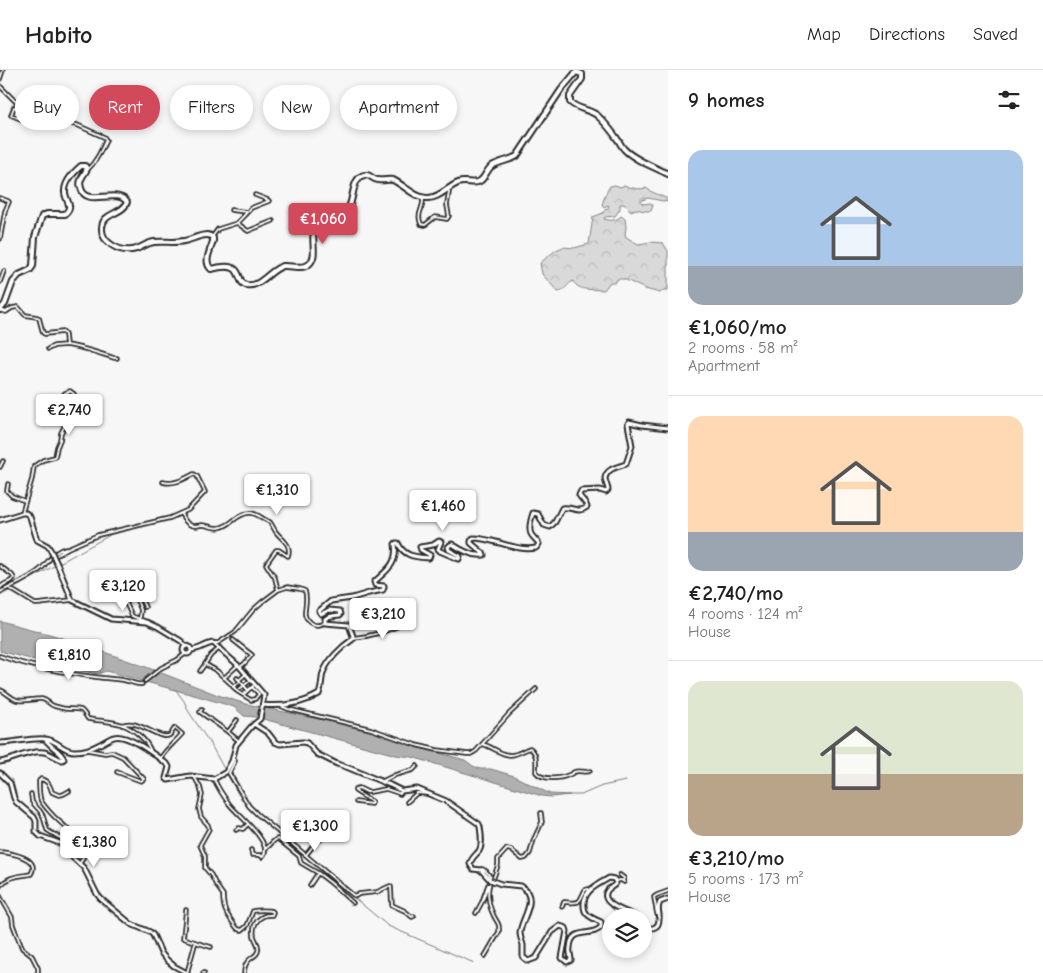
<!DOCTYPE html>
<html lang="en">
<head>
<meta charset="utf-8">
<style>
  body { margin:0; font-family:"Comic Neue",sans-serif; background:#f2f2f2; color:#222; height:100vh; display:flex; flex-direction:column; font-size:19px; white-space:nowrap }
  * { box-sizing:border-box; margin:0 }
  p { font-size:16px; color:#767676 }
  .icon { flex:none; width:28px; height:28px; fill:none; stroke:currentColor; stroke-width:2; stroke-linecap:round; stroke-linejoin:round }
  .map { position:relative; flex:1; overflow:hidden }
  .side { display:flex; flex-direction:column; background:#fff; width:375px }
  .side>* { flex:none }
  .hud { position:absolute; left:15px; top:15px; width:475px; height:45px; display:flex; gap:10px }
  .tools { position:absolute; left:602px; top:838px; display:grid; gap:10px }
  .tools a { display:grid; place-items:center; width:50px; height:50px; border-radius:50%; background:#fff; box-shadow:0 2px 8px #0003; font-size:25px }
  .price { position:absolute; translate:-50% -42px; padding:0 11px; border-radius:5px; background:#fff; color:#222; font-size:16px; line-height:32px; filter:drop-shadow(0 1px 2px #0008) }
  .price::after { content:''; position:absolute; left:50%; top:30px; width:15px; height:11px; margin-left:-8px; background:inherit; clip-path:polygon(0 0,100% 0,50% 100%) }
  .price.selected { background:#d1495b; color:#fff }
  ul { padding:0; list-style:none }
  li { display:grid; align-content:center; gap:10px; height:265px; padding:0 20px }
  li+li { border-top:1px solid #e0e0e0 }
  li span { display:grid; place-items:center; height:155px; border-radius:15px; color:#555 }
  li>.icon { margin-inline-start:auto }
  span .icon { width:90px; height:90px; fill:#fffc; stroke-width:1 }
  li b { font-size:21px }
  h2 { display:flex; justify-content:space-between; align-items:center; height:60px; padding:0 20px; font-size:21px }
  .tag { padding:0 18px; border-radius:22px; background:#fff; box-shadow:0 2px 8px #0003; font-size:18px; line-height:45px }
  .tag.selected { background:#d1495b; color:#fff }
  header { display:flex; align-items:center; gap:30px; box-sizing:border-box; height:70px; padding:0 25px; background:#fff; border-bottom:1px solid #e0e0e0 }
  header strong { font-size:24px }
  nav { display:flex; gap:28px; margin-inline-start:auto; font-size:18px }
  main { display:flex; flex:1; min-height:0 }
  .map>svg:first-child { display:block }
  .forest { fill:url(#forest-crowns); stroke:#828282 }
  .water { fill:#b0b0b0; stroke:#7b7b7b }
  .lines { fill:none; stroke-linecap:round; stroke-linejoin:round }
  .stream { stroke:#7b7b7b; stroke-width:1 }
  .minor-casing { stroke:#2b2b2b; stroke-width:5.5 }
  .tertiary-casing { stroke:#2b2b2b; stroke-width:7 }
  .secondary-casing { stroke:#2b2b2b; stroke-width:8 }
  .minor { stroke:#fff; stroke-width:2 }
  .tertiary { stroke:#fff; stroke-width:3 }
  .secondary { stroke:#fff; stroke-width:4 }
  .tertiary-bridge-casing { stroke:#2b2b2b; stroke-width:7; stroke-linecap:butt }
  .tertiary-bridge { stroke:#fff; stroke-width:3 }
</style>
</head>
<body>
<header>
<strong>Habito</strong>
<nav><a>Map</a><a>Directions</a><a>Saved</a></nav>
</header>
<main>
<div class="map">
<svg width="668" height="903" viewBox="0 0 668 903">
  <defs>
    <pattern id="forest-crowns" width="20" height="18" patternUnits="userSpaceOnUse" patternTransform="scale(1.25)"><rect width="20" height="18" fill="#d9d9d9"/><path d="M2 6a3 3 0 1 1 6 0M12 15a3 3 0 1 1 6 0" fill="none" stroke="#bababa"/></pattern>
  </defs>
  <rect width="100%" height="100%" fill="#f7f7f7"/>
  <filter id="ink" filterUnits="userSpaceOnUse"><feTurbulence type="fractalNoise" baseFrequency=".02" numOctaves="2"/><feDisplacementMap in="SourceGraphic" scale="10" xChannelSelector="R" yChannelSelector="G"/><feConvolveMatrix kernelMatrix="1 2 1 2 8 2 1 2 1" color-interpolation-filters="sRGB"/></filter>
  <g filter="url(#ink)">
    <!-- forest -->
    <path class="forest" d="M615,115L621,117L624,115C632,118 637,120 646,118L652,122L668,129V132L648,128L642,130L641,132L643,134L650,133L653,135L651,141H645L636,139L631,141L624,134H620V139L615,146L605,147L604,149C610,151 616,151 621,146L625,149L626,157L625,164L626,167L638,174L651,172L663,173L668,181V220H664L660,223L645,219L624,209H617L616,212L614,213L610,212L604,220C593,219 579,222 573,211C567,214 566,220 558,222L542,204L540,193L556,180L563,177L574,178L589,174L593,147L603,143L606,139L608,138L609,136L608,135L604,137L602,135L605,125L610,116Z"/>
    <!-- water -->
    <path class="water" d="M0,551L53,565L104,582L146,597L218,625L246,634L366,659L417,677L465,690L473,696L480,699H491L514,706L550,724L570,725L551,727L542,726L412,687L396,685L256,647L244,646L234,637L201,627L106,601L98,604L53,595L0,581Z"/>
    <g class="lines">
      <!-- stream -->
      <path class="stream" d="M0,526L110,465
        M175,619L184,631L189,642L211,675L238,724L247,737L257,747L388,856L474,893
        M567,725H581L602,716L626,711"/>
      <!-- minor casing -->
      <g class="minor-casing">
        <path id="minor" d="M0,9L3,0
          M0,16L15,31L44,40L60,52L77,55L104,67L106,70C101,81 96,92 87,100
          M27,35L26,38L22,40L14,37L11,45L33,54
          M0,128L8,131L9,132L5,141L0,169
          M423,128C424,139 416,143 421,154L425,155L435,147L447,149L449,146L447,135L449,122L448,119
          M231,140L247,142
          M237,153L251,138L269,131L268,130L255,125
          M212,167L218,159L237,153L248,161L273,151
          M0,212L4,201
          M0,240L6,242L12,238L18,237L25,245L37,247L39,248L43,263L45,264L63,262L65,265L66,275C82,277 98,283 114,288H117
          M48,279L54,276L66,275
          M0,397L3,391
          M8,414L7,421L12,426L25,431
          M22,443L32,409L34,396L43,390L55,387L57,377L60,370L61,363L68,349V346L66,344L59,343C58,337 63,329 68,325L75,327L74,324L70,321L65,323L61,328
          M181,444C184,449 187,456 195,456C197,456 200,455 202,455C209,455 214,460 222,457C233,454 236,444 249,443C257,442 263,450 270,452C272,455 274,459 276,462C282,470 292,474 288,486L279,480H276L266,494L275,508L278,520
          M54,487L68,478L98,465L170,448L188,440L205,422L197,406L194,404C184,409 174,415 163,412
          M0,496L12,505L14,508C11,513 4,512 0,518
          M9,518L35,534H38L72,530
          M0,522C14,515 30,509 42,498C50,490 53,481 66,478
          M126,533L132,546L145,551
          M140,548L141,540L130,514L131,512L133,513L145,537
          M353,568C372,566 390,561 406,552
          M233,570L252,585L244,594L240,597
          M213,573H218L235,562L253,540L262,532L278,520L287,517L300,519L305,521C308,530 304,539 305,545C308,555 317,557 324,553
          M0,586C33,598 69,604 103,608C111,609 119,609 127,611C132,612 136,615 142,614
          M205,594L211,585L220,578
          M200,601L205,594L217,601L231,614L238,622L251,630L255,629L259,624L252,617
          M224,608L238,595
          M237,608L248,620
          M239,610L246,604
          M145,611L161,598L177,590L185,584
          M233,617L240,612
          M0,620C7,622 10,628 17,630C25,632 33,629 40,629C46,628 48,634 54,636C58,637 64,639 69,639C73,639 77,639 81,640C84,642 86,646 88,649C99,651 113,651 123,655C134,659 148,671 151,682
          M237,621L251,610
          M244,624L253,616
          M281,636L288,639L371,659L416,675L437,680L467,684H471L476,681L509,644L536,619
          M202,639L200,642L228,662L239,671
          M122,655C137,647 160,672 170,665C171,664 174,659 175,658L182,664C174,673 166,679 160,689
          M228,662L237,650
          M482,674C492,676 500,685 510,685C518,685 523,680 530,678C538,684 536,693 536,702C543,711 561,709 571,704C572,704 573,702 574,702C579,700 585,703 590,701
          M88,680L105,683L112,682L123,687L144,709L141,711L117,702
          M233,689L235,691L229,703L249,736L257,744L353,825L356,826L359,824L377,822L390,816L391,817L392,835L405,841L412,847L414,846
          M195,708L200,717L202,725L199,739L201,747L208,755L209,759L200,775L205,786V798L211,805L216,815L223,825C223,841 227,844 236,857L238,859L242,860L247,856L253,841C257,840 268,840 272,841L273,842L272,845C260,844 252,853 254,866C255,871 260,875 258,881C256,889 245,886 244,903
          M214,709C218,718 224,727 230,735C238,745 276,775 262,787L260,785H252L251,780
          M383,711L395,705L413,700L417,696
          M69,721C61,726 60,726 52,722C50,715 48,711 41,709L39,711C39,717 39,726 41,731C46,738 53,746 60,752C70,761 92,778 80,793
          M31,724L32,732L40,741L43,746L47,760C57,767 70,771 74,783L72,785
          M356,732L371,734L372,732L355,721V719L359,718L367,722H370L386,719L398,723L400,724L401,722
          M407,732L417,723L429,724
          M236,760L239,758L243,759L248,754
          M266,778C271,776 273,769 278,769L299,786L301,793L318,803L310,815
          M0,782C11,783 41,788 31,804C18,807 10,805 0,816
          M306,785L317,771L320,770
          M481,800L482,799L486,801L492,809C486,818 488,834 493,844C496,852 500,852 499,862L485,886
          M318,803L331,813L353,833
          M620,805L624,808L623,811
          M492,809L494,807L498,795V789L507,779L511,780L522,789L526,788L530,783L534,769L542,752L541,743
          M615,811L621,810L624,812
          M0,826L12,847L13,855L22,878L32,886L38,898V903
          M562,837L564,832C581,833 578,834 585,820L588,819L590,821
          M186,840L183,868C192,871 201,874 211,877
          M476,843L482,832L488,815
          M657,844L654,827L657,825L668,821
          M187,903L195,874
          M203,903H204"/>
      </g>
      <!-- tertiary casing -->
      <g class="tertiary-casing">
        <path id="tertiary" d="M0,450L22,443H26L30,447L37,470L48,476L51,481
          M58,496L72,530L111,549L147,552L158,557L181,571L184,574L185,577
          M183 580a4 4 0 1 1 8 0a4 4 0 1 1-8 0Z
          M263,635C281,637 303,634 319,624C322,617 321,610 323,603C328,590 341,577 353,569V566L349,555L325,553V549C330,545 334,546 340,545L341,544L340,541L329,540L321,544L319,541L331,531L352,528L369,523L383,520L384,517V516L375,515L374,512C387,500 398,494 395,474L396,473H398C404,487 416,487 429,488L430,485L421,480L420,477L433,475L439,471L441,472L438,479L440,481L459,489L460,486L449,480L448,477L450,475L452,474C461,480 474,487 484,485V484L471,473V471L473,468C494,468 516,482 536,478L539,474C537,470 533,468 531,464C528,458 531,449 533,443L538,444L544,455L550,457L555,452L562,438C572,436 578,444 587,437C586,432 581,429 579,425L581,421L600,420L606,422L608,420C608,417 605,412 605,408C607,398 618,397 626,394L632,376L628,354L629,352L642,355L668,358
          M254,654L268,663L275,672L280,674L303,672L307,673L317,684L337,694L349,698L390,715L402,721L417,719L446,731L479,754L480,757C481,764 483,775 479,781C475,786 471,788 470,794L473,799L481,800L490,810
          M0,673C15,673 31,667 46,669C57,670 63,681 74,681C83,681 93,678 100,674C105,672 109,668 114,667C127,663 158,687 168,695L169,697L166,708L168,710L190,706L214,709L226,702L232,691L236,675L251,657L260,649L264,625L239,596L213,573C205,574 200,580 191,580
          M0,692C14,690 29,680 44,682C50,683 56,688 62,690L64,689C61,681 50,677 45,669
          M0,703L10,713L14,728L16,732L34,747L36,751V762L40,766L65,775L73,788L84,798L97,824L101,829L131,854L150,862L153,865L161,883L167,890L174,896L187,903
          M493,811L501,814L521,816C540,829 521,848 520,863C520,867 522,871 523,875C523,878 523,883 523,887L528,891L536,888L552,862L560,856L566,858L567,861L562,888L567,892L571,890C571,886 569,882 570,878C571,856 592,868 601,857V852C596,850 590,847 587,844C583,840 584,836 584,832C586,819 599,814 609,808L614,809L616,813C613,818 609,817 607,821C599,834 628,842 635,846
          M644,856C650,860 659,859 659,849C660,841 656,840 660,832L668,829"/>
      </g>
      <!-- secondary casing -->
      <g class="secondary-casing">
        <path id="secondary" d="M0,240L5,234L13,212L19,205L30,200L33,196L35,167L42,146L47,144H65C74,136 66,132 65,123C64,112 74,102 81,96H85L87,99C85,103 82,106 81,110C80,112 80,115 81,118C86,138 116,117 127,132C123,145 102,142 102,158C101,172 119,182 132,180C140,179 146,173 154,172C164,171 174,173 184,171C191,170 199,165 207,165C210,165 211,166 213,168V171C211,180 203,191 211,199C214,199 218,197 222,197C244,194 236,213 246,215C261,218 270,199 283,196C291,195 303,200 309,194C318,187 311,170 314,161C317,154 323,147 328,142L333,141L343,142C346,141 347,140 349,137C354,128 352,104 367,105C372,106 373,110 378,110C383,111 388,109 393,110C404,115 415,128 427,128C438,129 448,117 458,113C465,110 474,115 480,111C486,107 486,100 492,96C500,91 509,91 517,86L561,20L576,2L582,4V9L570,26V32C578,40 590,39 598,46C605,53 612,61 618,70C620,73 622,77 624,79C634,90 655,97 668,104"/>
      </g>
      <!-- minor -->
      <use href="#minor" class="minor"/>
      <!-- tertiary -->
      <use href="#tertiary" class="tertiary"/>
      <!-- secondary -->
      <use href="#secondary" class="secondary"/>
      <!-- tertiary-bridge casing -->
      <g class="tertiary-bridge-casing">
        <path id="tertiary-bridge" d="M51,481L58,496
          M490,810L493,811"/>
      </g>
      <!-- tertiary-bridge -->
      <use href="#tertiary-bridge" class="tertiary-bridge"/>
    </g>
  </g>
</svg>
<div class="tools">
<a><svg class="icon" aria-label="layers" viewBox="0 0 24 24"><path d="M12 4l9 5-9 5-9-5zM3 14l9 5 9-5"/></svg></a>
</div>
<b class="price selected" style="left:323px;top:175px">€1,060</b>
<b class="price" style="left:69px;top:366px">€2,740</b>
<b class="price" style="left:277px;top:446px">€1,310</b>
<b class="price" style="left:443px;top:462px">€1,460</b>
<b class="price" style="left:123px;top:542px">€3,120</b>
<b class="price" style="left:383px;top:570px">€3,210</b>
<b class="price" style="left:69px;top:611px">€1,810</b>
<b class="price" style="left:315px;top:782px">€1,300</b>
<b class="price" style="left:94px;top:798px">€1,380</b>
<div class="hud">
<a class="tag">Buy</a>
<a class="tag selected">Rent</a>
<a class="tag">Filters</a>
<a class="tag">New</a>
<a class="tag">Apartment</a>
</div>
</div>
<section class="side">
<h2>9 homes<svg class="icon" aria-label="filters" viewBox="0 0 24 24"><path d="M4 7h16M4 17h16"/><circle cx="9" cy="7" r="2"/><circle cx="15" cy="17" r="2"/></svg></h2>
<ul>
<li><span style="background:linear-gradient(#a9c7e8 75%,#9aa5b1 0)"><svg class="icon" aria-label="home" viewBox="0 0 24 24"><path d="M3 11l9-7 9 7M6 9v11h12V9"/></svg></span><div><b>€1,060/mo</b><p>2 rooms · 58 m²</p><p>Apartment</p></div></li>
<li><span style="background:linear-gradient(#ffd9b3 75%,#9aa5b1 0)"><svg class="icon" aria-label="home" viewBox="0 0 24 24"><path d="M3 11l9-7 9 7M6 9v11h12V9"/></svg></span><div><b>€2,740/mo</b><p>4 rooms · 124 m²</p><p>House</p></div></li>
<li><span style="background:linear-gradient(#dfe7d0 60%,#b9a48a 0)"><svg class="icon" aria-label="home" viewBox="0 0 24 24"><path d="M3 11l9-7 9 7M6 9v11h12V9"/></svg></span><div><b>€3,210/mo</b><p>5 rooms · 173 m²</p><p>House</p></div></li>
</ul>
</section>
</main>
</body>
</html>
